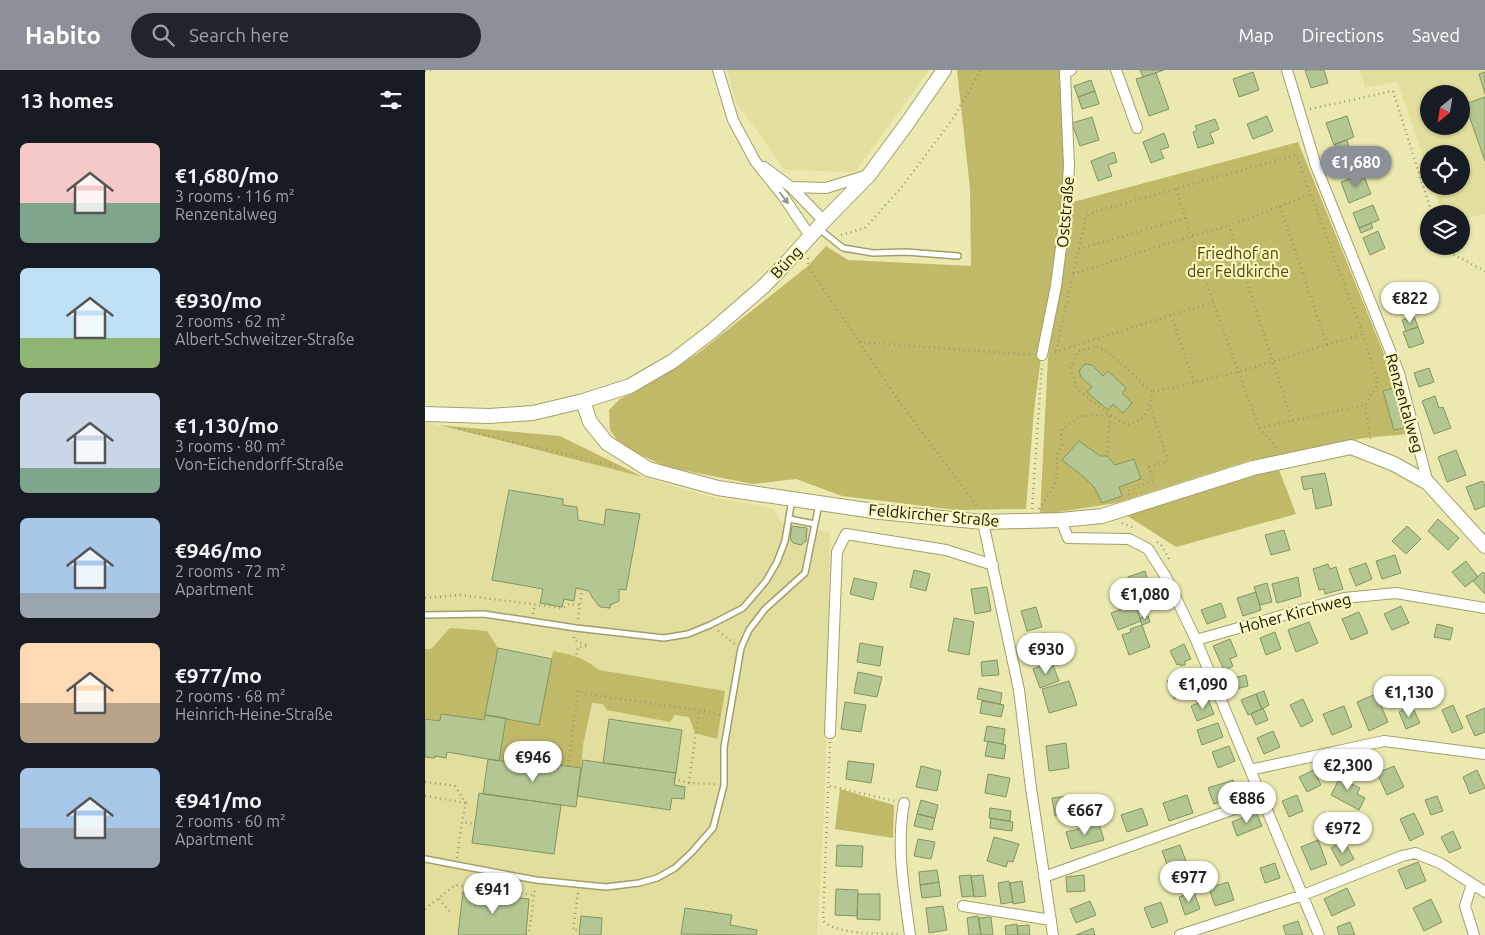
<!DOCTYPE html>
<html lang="en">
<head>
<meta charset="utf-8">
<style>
  body { margin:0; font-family:Ubuntu,sans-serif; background:#20242c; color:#f1f3f6; height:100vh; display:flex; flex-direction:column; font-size:19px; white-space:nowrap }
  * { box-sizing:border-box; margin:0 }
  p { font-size:16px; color:#9ea1a6 }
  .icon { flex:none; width:28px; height:28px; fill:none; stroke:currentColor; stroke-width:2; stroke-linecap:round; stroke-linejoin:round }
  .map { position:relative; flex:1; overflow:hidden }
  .side { display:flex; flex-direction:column; background:#171b24; width:425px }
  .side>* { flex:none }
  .needle { width:32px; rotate:210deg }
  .fabs { position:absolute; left:995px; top:15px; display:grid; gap:10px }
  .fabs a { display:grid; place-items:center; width:50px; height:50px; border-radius:50%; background:#171b24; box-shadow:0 1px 4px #0004; font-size:25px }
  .price { position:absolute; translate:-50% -42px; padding:0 11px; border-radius:18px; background:#fff; color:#222; font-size:16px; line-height:32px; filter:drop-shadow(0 1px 2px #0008) }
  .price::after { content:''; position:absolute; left:50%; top:30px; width:15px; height:11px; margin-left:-8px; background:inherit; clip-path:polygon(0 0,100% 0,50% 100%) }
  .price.active { background:#8c9099; color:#fff }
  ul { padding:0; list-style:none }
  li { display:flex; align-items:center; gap:15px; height:125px; padding:0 20px }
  li span { display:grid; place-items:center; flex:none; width:140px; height:100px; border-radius:8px; color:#555 }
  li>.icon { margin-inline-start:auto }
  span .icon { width:60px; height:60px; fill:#fffc; stroke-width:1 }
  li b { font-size:21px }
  h2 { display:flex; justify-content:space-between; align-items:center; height:60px; padding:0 20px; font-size:21px }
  header { display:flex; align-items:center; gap:30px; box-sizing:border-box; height:70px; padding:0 25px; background:#8c9099; color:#fff }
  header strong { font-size:24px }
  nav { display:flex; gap:28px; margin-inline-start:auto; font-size:18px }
  .search { width:350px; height:45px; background:#20242c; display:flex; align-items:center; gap:12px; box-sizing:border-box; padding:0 18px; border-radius:28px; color:#9ea1a6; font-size:19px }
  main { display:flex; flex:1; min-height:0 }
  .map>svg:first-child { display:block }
  .built { fill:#e2de9e; fill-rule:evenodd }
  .green { fill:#bfb968 }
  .building { fill:#b4c793; stroke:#829462 }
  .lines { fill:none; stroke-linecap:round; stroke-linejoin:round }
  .service-casing { stroke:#a39f69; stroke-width:8 }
  .minor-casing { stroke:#a39f69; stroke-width:12 }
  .tertiary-casing { stroke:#a39f69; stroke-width:16 }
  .path { stroke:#9b996e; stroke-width:2.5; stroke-dasharray:1 4; stroke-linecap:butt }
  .service { stroke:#fff; stroke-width:5 }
  .minor { stroke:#fff; stroke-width:10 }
  .tertiary { stroke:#fff; stroke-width:14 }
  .oneway { fill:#97968d }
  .labels { text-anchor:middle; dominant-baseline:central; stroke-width:4.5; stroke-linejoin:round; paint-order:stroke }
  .street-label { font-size:16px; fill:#171502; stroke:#faf6bd }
  .park-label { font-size:16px; fill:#4d4805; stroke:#faf6bd }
</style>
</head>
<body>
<header>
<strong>Habito</strong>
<div class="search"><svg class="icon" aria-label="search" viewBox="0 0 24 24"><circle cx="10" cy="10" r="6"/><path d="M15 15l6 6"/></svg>Search here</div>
<nav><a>Map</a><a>Directions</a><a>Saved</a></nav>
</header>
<main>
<section class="side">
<h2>13 homes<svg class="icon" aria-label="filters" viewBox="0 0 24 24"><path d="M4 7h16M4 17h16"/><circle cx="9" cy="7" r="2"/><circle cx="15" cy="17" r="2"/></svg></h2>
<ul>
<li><span style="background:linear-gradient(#f6c9c9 60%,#7fa58c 0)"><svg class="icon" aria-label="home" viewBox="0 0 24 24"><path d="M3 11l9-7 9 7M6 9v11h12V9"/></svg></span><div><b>€1,680/mo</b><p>3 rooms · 116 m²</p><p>Renzentalweg</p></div></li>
<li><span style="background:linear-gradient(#bfe0f5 70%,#8fb573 0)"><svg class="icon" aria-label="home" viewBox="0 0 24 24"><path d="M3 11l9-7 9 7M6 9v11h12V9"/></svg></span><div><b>€930/mo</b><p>2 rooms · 62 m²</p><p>Albert-Schweitzer-Straße</p></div></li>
<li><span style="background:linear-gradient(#c9d6e8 75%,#7fa58c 0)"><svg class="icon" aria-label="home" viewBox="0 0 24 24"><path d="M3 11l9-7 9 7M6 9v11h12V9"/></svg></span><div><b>€1,130/mo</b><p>3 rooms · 80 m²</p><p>Von-Eichendorff-Straße</p></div></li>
<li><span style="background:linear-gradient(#a9c7e8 75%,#9aa5b1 0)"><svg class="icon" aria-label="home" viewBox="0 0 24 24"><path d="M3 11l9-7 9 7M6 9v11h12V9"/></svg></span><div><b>€946/mo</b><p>2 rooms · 72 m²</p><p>Apartment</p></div></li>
<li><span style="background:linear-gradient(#ffd9b3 60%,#b9a48a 0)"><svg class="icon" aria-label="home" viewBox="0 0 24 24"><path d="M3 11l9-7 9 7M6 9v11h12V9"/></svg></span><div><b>€977/mo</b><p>2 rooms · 68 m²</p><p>Heinrich-Heine-Straße</p></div></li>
<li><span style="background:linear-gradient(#a9c7e8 60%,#9aa5b1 0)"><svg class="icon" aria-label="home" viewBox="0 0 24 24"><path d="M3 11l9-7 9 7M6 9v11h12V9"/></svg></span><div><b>€941/mo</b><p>2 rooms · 60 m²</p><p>Apartment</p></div></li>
</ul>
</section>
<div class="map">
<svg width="1060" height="865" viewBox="0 0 1060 865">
  <rect width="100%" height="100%" fill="#ece9b0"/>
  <!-- built -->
  <path class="built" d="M302,0H504L430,102L360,100L311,32Z
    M935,0H1060V144L1036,149V144H1017L1008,116H1036V84H1004V104L972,11L940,18ZM1004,24H1036V56H1004Z
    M0,352L218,407L286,427L333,435L349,439L357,454L405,462L400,726L392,865H0Z"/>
  <!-- green -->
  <path class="green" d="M532,0H634L639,97L636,136L609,340L601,439L531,440L417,426L371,409L328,414L242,397L196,376L185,360L184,340L195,329L231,310L272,284L383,196L401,176L423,190L546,196L545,119Z
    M873,72L970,311L984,364L939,368L823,391L691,433L615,445L623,288L648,132Z
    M14,355L135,366L218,407Z
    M853,397L871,444L751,477L701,445Z
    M25,558L62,561L73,578L59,650L16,644L15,651L0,649V579H6Z
    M128,581C147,585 158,587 174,600L300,621L292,669L270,663L264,647L250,645L245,652L182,640L178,634L167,633L158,675L156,698L134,695L133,699L74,691L81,648L114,655Z
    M415,719L469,735L468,768L410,759Z"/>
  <!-- building -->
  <path class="building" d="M715,0H739L718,7Z
    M880,0H899L903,13L886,18Z
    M828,2L834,20L814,27L808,9Z
    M1060,2V24L1054,4Z
    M731,3L744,39L724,46L711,9Z
    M666,10L670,21L653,27L649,16Z
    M670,21L674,34L657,39L653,27Z
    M1060,27V91L1040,34Z
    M842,46L848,61L828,69L822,54Z
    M922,46L929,67L909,75L901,53Z
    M667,47L674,70L655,76L647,53Z
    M790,49L794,59L785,63L789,73L773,78L768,62L772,60L770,56Z
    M739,63L744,77L735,80L739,88L726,93L718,72Z
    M922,70L924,77L913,81L910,74Z
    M924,79L931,96L913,103L906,86Z
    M689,82L692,92L683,95L687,106L673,111L666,91Z
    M938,104L946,124L924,133L916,112Z
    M948,135L954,150L934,158L928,143Z
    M946,153L948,158L936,163L934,158Z
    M953,161L960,178L945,185L938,168Z
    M973,220L982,235L969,243L960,227Z
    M989,246L993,257L981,261L977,250Z
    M993,257L999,273L984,278L978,262Z
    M660,294L667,295L678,306L683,301L701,318L697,323L707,333L698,343L688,334L683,340L662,322L667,317L656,307L654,301Z
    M1004,298L1009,312L994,317L989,303Z
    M969,318L979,358L969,360L958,321Z
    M1010,326L1014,338L1018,337L1026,358L1009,364L997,331Z
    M654,371L675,386H682L690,395L709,389L716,409L694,417L697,426L677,433L669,417L660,408L637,390Z
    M1031,380L1041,405L1022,412L1013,387Z
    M900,403L907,435L891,439L887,418L879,420L876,407Z
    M1058,411L1060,416V436L1050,440L1041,417Z
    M84,420L138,429V435L152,437L153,450L179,455L181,439L215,444L201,520L194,519V531L185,535V538L175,537L167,527L164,521L151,518L149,531L139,529L137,537L115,533L118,519L67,510Z
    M1013,449L1034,468L1023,480L1003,461Z
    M367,456L382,458L381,471L376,475L368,473L365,468Z
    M982,456L996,469L981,484L967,471Z
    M859,460L865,480L846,485L840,465Z
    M970,485L976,503L957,509L951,491Z
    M1041,491L1053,507L1040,517L1027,502Z
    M941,493L947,509L931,516L924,499Z
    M903,494L905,499L911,497L918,519L900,524L899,519L894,520L888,499Z
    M489,500L505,504L501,521L485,517Z
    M720,501L725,517L709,523L703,507Z
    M1058,502L1060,504V524L1048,511Z
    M873,507L876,526L852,533L847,514Z
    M429,508L452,513L448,530L425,524Z
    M842,513L847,532L835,535L829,517Z
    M562,517L566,541L550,544L546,519Z
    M831,522L836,540L818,546L812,528Z
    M712,525L717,535L711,537L710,534L695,540L692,533Z
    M796,533L801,547L782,554L776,540Z
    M710,534L716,551L693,560L686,543Z
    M976,536L984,553L967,560L959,544Z
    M611,537L617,557L602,561L596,541Z
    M934,542L943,563L926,570L917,549Z
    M723,546L725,552L717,555L715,548Z
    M529,548L549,552L544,585L523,581Z
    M884,552L893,573L871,582L863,560Z
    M1012,554L1028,558L1025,570L1009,567Z
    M717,555L725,577L704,585L697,565L706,562L705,559Z
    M850,562L856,579L841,585L835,568Z
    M620,563L622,583L602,585L600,565Z
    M805,569L812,586L805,589L808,596L799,600L788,576Z
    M435,573L458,577L455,596L432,592Z
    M759,574L766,589L759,592L761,594L756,596L755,594L752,595L745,581Z
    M73,578L127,589L114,655L60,645Z
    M572,590L574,605L557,606L556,592Z
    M627,592L634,611L615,618L608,599Z
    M433,602L457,607L452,627L429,623Z
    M772,602L779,619L775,620L777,624L766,628L765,626L762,627L755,610Z
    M821,605L823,616L802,621L800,610Z
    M753,606L761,624L749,629L742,611Z
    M644,611L652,635L624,643L617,619Z
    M554,618L577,623L575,634L552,629Z
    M839,621L844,635L837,639L831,624Z
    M831,624L837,639L823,645L816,630Z
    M951,624L963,652L944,661L932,632Z
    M783,629L789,644L772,651L766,636Z
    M878,629L888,651L876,657L865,635Z
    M557,631L579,635L576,647L555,643Z
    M420,632L441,635L436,662L416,659Z
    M1028,635L1038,658L1027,663L1017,640Z
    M919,636L927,657L907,665L898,644Z
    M987,636L995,653L981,659L974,642Z
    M838,638L843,650L831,655L826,644Z
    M1060,638V662L1050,666L1041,646Z
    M16,644L59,650L60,645L81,648L74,691L22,682L21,688L10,686V688L0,687V649L15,651Z
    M184,649L257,660L251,703L178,693Z
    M793,653L798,667L777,675L772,660Z
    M562,656L580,659L578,674L559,671Z
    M848,661L855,677L839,684L832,668Z
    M563,671L581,675L579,689L560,686Z
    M641,673L644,698L624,701L621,676Z
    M804,676L810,691L793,698L787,682Z
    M63,689L133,699L134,695L156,698L151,737L58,724Z
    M158,690L251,703L249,715L260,717L259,729L247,728L245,740L152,726Z
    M423,691L449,694L446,713L421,709Z
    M496,696L516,701L512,721L491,717Z
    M969,696L979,717L962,725L952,703Z
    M919,699L928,703L923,712L935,718L932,724L940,728L934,740L906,725Z
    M889,700L896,715L882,722L874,707Z
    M1052,700L1060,718L1045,724L1038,707Z
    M563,704L585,708L581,727L560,723Z
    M808,710L814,726L789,734L783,718Z
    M54,723L136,735L129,784L47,773Z
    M762,725L768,743L744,751L738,733Z
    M872,725L878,741L864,747L857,731Z
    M643,726L646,743L630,746L627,728Z
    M1012,726L1018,741L1006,745L1000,730Z
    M496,730L513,735L510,748L492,744Z
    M565,738L586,741L585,751L564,748Z
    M717,738L723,755L702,762L696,745Z
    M831,742L837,756L812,766L807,752Z
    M989,743L999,764L985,771L975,749Z
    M492,744L510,748L507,760L489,756Z
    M566,748L588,752L587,761L565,758Z
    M674,754L679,770L646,779L641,762Z
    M1028,761L1036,778L1024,783L1016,767Z
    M569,767L594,774L588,792L583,791L581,797L562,791Z
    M493,769L510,772L506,789L489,786Z
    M893,770L902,794L886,800L876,777Z
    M919,771L929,789L916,796L906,778Z
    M412,775L438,776L437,797L411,796Z
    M755,775L762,794L744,800L737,781Z
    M993,792L1001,811L981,819L973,800Z
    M850,793L855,808L840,813L835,798Z
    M512,800L514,812L495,815L494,802Z
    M546,805L549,826L537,827L534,806Z
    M558,805L561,826L549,827L546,806Z
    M659,805L660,821L642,822L641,807Z
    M584,811L588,832L576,834L573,813Z
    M597,811L600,832L588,834L585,813Z
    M514,812L516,826L497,828L495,815Z
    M803,812L809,830L790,836L784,818Z
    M922,818L930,835L907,846L899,829Z
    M411,819L433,820L432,846L410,845Z
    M38,822L104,829L101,865H33Z
    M769,822L775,839L760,845L754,827Z
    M433,824H455V850L432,849Z
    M1006,829L1017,852L999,861L988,838Z
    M665,831L671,845L651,853L645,839Z
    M736,832L743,852L727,858L719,838Z
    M518,836L522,860L504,863L501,838Z
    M260,838L307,845L305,855L332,860L331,865L256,864Z
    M156,846L177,848L176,865H154Z
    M553,846L556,865H544L542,848Z
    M566,847L568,865H556L554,848Z
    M873,851L878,865H861L858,856Z
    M925,852L930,865H914L912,857Z
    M592,854L593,865H581L580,856Z
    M604,855L605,865H593L592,856Z
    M668,858L670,865H651Z"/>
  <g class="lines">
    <!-- service casing -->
    <g class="service-casing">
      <path id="service" d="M393,158L418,178L448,183L481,182L533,186
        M364,449L390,454
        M0,545L59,544L151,558L239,568L263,564L285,555L318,538L341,511L352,492L360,471L367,429
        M0,789L111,810L181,817L214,813L232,808L250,798L267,782L288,758L299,715V677L316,578L324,560L340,539L380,503L394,434"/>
    </g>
    <!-- minor casing -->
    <g class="minor-casing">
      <path id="minor" d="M293,0L308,50L330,91L358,126L385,166
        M691,0L712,58
        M862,0L891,96L974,303L1003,413
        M339,97L366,117L399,151
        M366,117L401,118L443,105
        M617,285L631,216L642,131L644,95L640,3L646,0
        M636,450L643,468L704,469L723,479L741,507L771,570L894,865
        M558,452L594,620L606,718L628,865
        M771,570L919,528L971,523L1060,538
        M405,663L412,482L421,464L521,480L568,495
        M825,700L959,671L1060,684
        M479,733C471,777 479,821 485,865
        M619,807L837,729
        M1047,814L1040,836L1049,865
        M538,836L626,850
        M755,865L878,825L977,786L990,783L1015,793L1060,822"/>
    </g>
    <!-- tertiary casing -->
    <g class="tertiary-casing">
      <path id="tertiary" d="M158,331L165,352L182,373L223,399L293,418L455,442L558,452L636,450L677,446L828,398L926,377L969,394L1003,413L1060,476
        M0,344L64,346L108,343L158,331L205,316L248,291L287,261L339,216L363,191L399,151L444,105L481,55L519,0"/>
    </g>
    <!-- path -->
    <path class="path" d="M0,1L6,0
      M885,39L968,21L1007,144
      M751,119L788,232
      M855,136L886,124
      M416,165L440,158L476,118L529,47L556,0
      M1017,176L1018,179L1060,201
      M654,179L761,148
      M383,188V196L472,328L553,438
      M648,204L766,166L804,156
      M746,245L769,312
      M938,264L953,314L940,335L946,372
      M434,272L607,285
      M672,276L687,285L727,322C724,342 722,348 703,355L685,345L652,319L646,298L653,281Z
      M631,281L661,146L672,141L871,85L938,264L813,302L727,322
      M630,282L788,232L834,358L854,380
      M867,351L804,156L855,136L902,275
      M834,358L940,335
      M34,359L194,397
      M704,425L703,421L728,410L724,397L743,391L725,336
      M607,439L617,294
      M614,439L630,415L632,401V385L637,375L636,366L637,359L655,346L685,345L682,386
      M697,453L710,458
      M732,472L736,475L746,492
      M0,528L35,525L138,538L144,534L155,535
      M108,544L110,534
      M153,549L157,519
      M293,561L310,574
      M149,567V570L163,576L153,577L151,586
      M405,672L398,851C414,865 452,863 473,864
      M143,696L153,620L161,624L274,640L297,645
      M249,709L264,713L290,714
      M0,712L30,716L41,733L37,752
      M264,713L274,640
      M405,716L470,731
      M0,726L41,733
      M32,788L37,752L50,754
      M153,823L148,860H154
      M14,829L27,844
      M0,839L30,815L109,825
      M101,864L104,863L110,819"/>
    <!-- service -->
    <use href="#service" class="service"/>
    <!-- minor -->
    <use href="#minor" class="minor"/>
    <!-- tertiary -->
    <use href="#tertiary" class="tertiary"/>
  </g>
  <!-- one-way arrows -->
  <defs><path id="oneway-solid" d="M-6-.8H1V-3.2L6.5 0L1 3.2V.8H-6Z" transform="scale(1.25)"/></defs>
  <use class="oneway" href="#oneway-solid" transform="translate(359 128) rotate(53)"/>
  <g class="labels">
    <!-- street labels -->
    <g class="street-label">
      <text transform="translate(640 142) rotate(-85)">Oststraße</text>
      <text transform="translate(361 192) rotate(-47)">Büng</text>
      <text transform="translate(980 333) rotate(74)">Renzentalweg</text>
      <text transform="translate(509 445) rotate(5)">Feldkircher Straße</text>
      <text transform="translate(870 543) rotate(-15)">Hoher Kirchweg</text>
    </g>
    <!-- park labels -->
    <g class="park-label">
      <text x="813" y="183">Friedhof an<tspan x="813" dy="18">der Feldkirche</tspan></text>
    </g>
  </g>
</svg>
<div class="fabs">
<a><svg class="needle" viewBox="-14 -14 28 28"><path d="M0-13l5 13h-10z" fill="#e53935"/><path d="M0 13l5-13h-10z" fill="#9ea1a6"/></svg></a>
<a><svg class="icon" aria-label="locate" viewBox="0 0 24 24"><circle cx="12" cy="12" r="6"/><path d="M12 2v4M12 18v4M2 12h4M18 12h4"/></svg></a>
<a><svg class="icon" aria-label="layers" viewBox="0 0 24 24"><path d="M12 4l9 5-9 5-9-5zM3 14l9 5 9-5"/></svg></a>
</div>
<b class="price active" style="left:931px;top:118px">€1,680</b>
<b class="price" style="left:985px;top:254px">€822</b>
<b class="price" style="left:720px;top:550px">€1,080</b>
<b class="price" style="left:621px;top:605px">€930</b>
<b class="price" style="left:778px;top:640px">€1,090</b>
<b class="price" style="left:984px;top:648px">€1,130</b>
<b class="price" style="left:108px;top:713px">€946</b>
<b class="price" style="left:923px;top:721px">€2,300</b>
<b class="price" style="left:822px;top:754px">€886</b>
<b class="price" style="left:660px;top:766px">€667</b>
<b class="price" style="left:918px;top:784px">€972</b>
<b class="price" style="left:764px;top:833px">€977</b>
<b class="price" style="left:68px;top:845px">€941</b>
</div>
</main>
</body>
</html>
